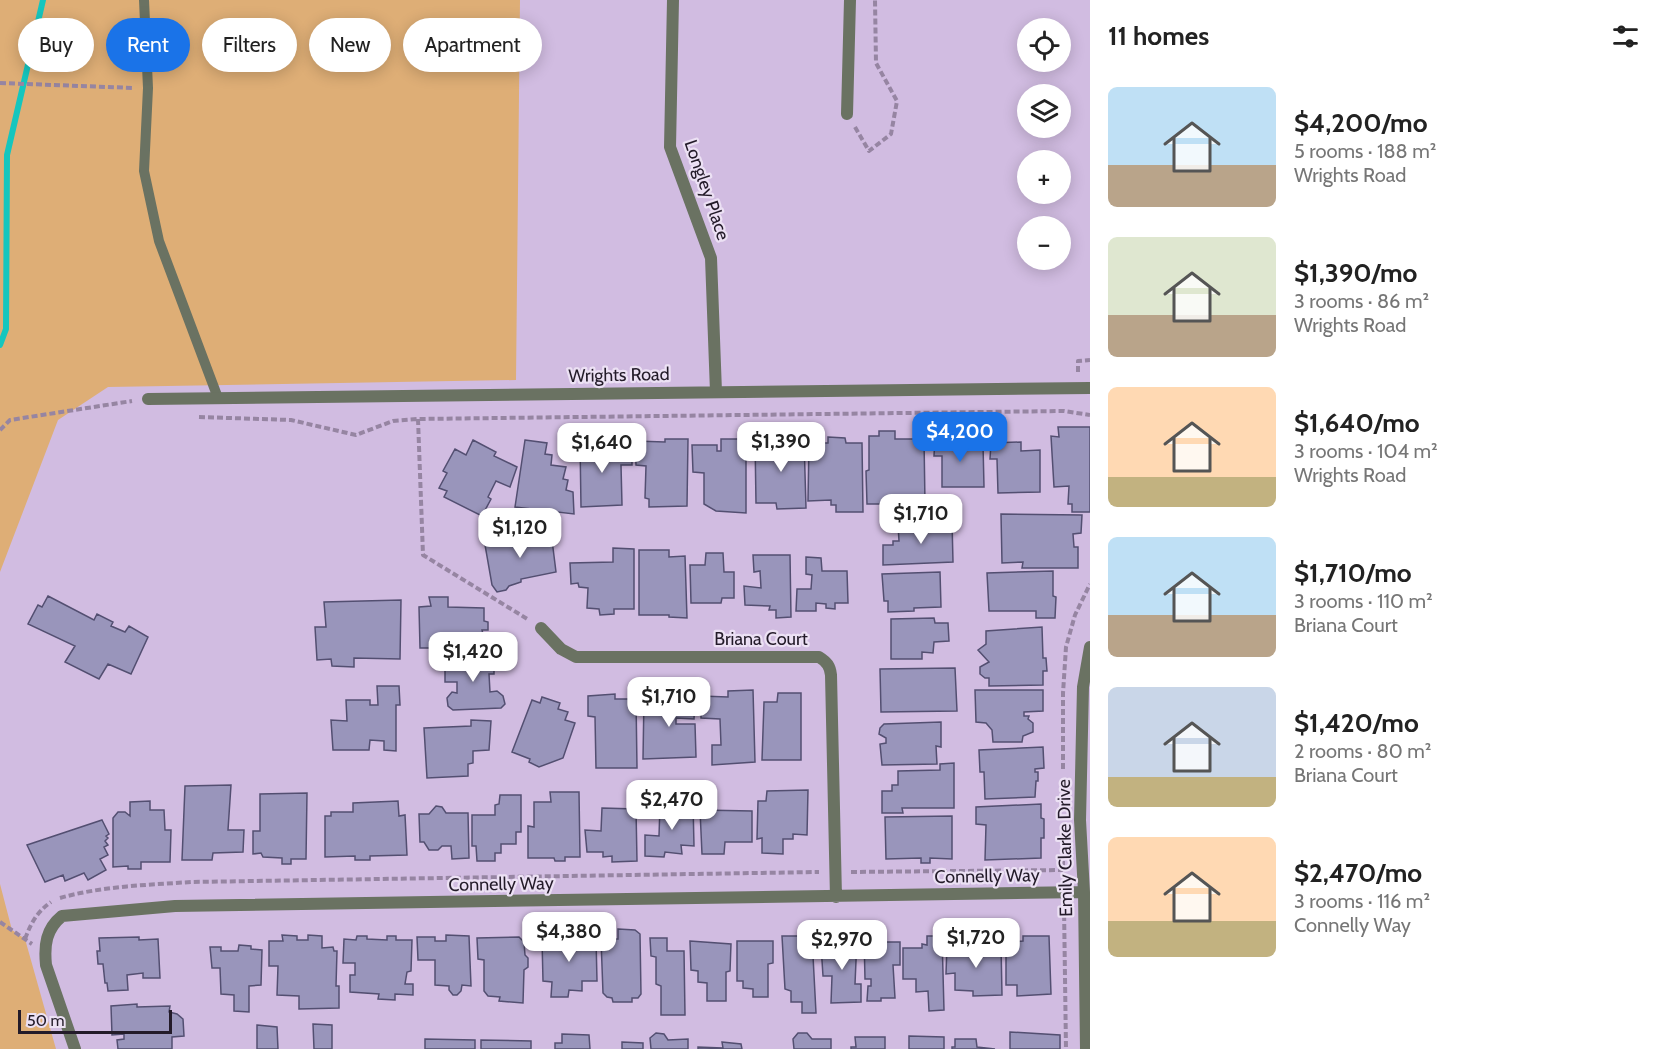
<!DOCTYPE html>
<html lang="en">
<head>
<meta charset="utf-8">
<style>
  body { margin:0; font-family:Cabin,sans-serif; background:#f2f2f2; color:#222; height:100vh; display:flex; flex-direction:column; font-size:22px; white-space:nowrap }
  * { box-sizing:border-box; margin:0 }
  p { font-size:20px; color:#767676 }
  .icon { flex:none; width:33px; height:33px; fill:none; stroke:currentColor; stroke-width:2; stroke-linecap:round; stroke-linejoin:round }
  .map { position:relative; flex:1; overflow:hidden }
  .details { display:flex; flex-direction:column; background:#fff; width:570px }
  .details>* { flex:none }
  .guide { position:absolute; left:18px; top:18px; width:570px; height:54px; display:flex; gap:12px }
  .controls { position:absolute; left:1017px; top:18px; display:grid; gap:12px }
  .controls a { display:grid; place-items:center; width:54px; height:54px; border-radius:50%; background:#fff; box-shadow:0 3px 15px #0003; font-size:30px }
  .scale { position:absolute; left:18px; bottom:15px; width:154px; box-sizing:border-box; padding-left:6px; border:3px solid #231b29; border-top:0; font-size:16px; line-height:21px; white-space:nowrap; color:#231b29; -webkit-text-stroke:4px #ece1f4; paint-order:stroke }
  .price { position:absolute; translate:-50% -51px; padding:0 14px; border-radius:12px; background:#fff; color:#222; font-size:20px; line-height:39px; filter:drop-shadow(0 2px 3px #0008) }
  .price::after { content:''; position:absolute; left:50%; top:36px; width:18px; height:14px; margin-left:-9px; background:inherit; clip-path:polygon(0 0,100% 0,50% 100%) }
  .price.selected { background:#1a73e8; color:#fff }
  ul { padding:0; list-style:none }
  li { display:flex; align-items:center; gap:18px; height:150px; padding:0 18px }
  li span { display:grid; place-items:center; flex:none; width:168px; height:120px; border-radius:9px; color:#555 }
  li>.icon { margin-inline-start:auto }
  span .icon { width:72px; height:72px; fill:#fffc; stroke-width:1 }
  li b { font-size:26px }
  h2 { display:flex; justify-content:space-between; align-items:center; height:72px; padding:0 18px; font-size:26px }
  .chip { padding:0 21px; border-radius:27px; background:#fff; box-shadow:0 3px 15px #0003; font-size:21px; line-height:54px }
  .chip.selected { background:#1a73e8; color:#fff }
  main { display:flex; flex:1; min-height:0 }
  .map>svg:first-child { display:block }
  .green { fill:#deae76 }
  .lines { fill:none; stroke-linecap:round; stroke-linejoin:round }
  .stream { stroke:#15c6be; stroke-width:6 }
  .building { fill:#9995bb; stroke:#534f71; stroke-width:1.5 }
  .path { stroke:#9685a2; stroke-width:4; stroke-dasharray:6 3; stroke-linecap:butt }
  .lane { stroke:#6a7262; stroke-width:10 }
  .street { stroke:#6a7262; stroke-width:12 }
  .labels { text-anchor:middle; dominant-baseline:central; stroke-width:4.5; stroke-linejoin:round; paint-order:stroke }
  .street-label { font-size:18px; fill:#231b29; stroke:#ece1f4 }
</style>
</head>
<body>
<main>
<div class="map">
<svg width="1090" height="1049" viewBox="0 0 1090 1049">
  <rect width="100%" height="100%" fill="#d1bce1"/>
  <!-- green -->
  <path class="green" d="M0,0H520L516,380L108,387L58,420L0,572Z
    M0,884L12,930L25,939L56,1049H0Z"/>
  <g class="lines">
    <!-- stream -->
    <path class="stream" d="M0,345L6,329L7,155L43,0"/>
  </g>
  <!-- building -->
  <path class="building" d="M1058,427H1090V512H1072V504H1068L1069,486L1054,487L1051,436L1059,437Z
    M879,431H895V439H924L925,504H867L866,471L869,470V436H879Z
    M828,437L845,438L846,443H862L863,512H836V505H831V500L808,501L809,443H828Z
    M964,437V444H983L984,487H942V456H934L935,438Z
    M665,439H688L687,506L649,507V499L645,498L646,466L636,465L635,441L665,442Z
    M721,439H746V513L716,511L704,504V473L693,472L692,445H717V451H721Z
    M755,439H804L806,508L777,509L776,503H756Z
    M473,440L496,452L494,456L517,467L510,487L496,481L488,497L491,499L482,516L444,497L447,491L439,488L447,473L443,471L455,449L466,455Z
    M525,440L547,443L545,454L552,455L551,465L566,467L563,479L568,480L566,490L573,492L574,514L515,507Z
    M580,442H602V452H608V445L632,446V465H621L622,505L581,507Z
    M1021,442V451L1040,450V492L998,493L997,459H990L991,443Z
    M1001,514L1082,515L1081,533L1073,534L1074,547H1078V568H1022L1023,562L1002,563Z
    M952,521L953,562L883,565V545H893V541H899L898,525Z
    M551,532L556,572L521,579V582L509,586L506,590L497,592L492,585L485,545L488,540L496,539L502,543L515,541L519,535Z
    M613,548L634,549V609H614V614L600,615L599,609L587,608L588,588L579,587L578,583L571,584L570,563L613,562Z
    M639,550H669V557L685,556L687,618L669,617V615H639Z
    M706,553H723L724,572H734V598H722L721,603H691L690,565H705Z
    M753,555H790L791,617L776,618V610H769L770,606L745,605L744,586L761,588L760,571L754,572Z
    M806,557L821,558L822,571H847L848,603H835V609L826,608V604L816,603V611H796L797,589H811L812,575L806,574Z
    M1053,571V596L1056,597L1055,618H1036V611H989L987,573Z
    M940,572L941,607L914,608V611L888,612V601H884L882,574Z
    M48,596L94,620L97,614L113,622L111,626L125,632L129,626L148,637L131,674L108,664L99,679L65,662L75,646L28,624L38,605L42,607Z
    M429,597H448V607L484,608V621L488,622V630H482L483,634H488L489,648H420L419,607L431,606Z
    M401,600L400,659L354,658V667L332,666L331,659L317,660L315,627H326L324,602Z
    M934,618L935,623H948L949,641L934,642L933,653L922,652V659H891V619Z
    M1042,627L1043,658H1046L1047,671H1043V685L989,686V678H985L980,674V667L989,662L978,650L986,644V631Z
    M473,653H494V674H489L490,692L497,691L503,696L505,704L501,708L453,710L448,706L447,698L452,692L457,693V682H445V660H472Z
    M955,668L957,711L881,712L880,669Z
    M377,686H399L400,705H396V751L384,750V741L370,740L369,750H333L331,720L347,721L346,700H370V705H378Z
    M753,690L755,762L712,765V745H721L720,719L701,718V696L728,697V691Z
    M975,690H1043V711L1024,712V716H1029L1028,719L1033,723V732L1023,736L1022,742H993L992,730L986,723L976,722Z
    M778,693H801V760H762L764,702H777Z
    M615,694V699H636L637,768H596L595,717L588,716V696Z
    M542,697L560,703L558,709L568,712L565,720L575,723L563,758L539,767L529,762L530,759L512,752L532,700L540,703Z
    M695,697L694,719L676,718V724H695L696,757L643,759L644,698Z
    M471,720L491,721L489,750L473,751V763L468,764V776L427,778L424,728L471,726Z
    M941,722V747L936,746L937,764L882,765L880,744L886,743V738L879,734L880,728L884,724Z
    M1043,747L1044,768L1035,769V772H1038V781H1036L1035,797L985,799L984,772H980L979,750Z
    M954,763V808H902L903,813H882V791H892V785H898V771L940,770V764Z
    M231,785L228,830H244L243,852L213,853L212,860H182L185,786Z
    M808,790L807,835L793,834V839H783V854L762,853V838L757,839L758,801H766L767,791Z
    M550,792H579L580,857H565V861H555L554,858H528V826L534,827V802H551Z
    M307,793L306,859H291V864H282V858L263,857L261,853L253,854V831H260V794Z
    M500,795H521V832H516V844H501V853H495V861H477L476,846H472V815H495V805L499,804Z
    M684,799H689L693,803L694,846L681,845L682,854L665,852L664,857L645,856V835L659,836L660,806L680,807V803Z
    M150,801V810H164L165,830H171L170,862H141V869H128V866L113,867V818L118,812H125L130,816V802Z
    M398,801L399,816L405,815L407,855L370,856V860H355V856L325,857V816H331V812H353V803Z
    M1041,804V818L1044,819V838H1041V858L985,860L986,825L976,824V807Z
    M436,806L442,807L446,813H468L469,858L452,859L451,846H442L438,850H429L424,842H420L419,814H429Z
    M602,808L636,809L637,861L612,862V856L603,857V852H587L585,830L601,831Z
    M700,810L752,811V842H725L724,854H702Z
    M952,816V859L930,858V863H921V858L886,859L885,817Z
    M102,820L109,834L106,836L108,838L105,841L108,845L104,847L108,855L100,859L106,870L88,880L84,873L65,881L63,875L45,882L27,845Z
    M618,929L635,930L640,934L641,994L638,998H632V1002H613L612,998L607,997L603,993L601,939H618Z
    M556,932L568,933V938H596L597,981H582V991L569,990L568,997H551L552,982L543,981L542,939L556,940Z
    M282,935L297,936V940H308V935L322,936V948L333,947L334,951H337L336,986H339V1008L299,1009V996L277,995L278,966H269V941H283Z
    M446,935L469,936L471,986L462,985L461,991L457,995H453L449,990V986L435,985V960H418L417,937H435V941H446Z
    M357,936H367V939L387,940V936H396V940H412L411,971L407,972L405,984H413V995L395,994V1000L378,999L379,994L350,992V975H355V963H343L344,939L356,940Z
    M782,936H804L805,956H813L816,1013H802V1002H791V991L785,989Z
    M927,936H942L944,1010L929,1011L928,991L916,992V979H903V948H922V944L927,945Z
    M1023,936H1049L1051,994L1017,996V985H1006V942L1023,941Z
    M139,937V940L158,939L160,978H143V973L127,975L128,990L108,991L107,983H105L103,964H98L97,951H100L99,938Z
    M519,937L524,942L525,955L528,958V967L524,970L523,1003L499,1001L500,997L488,996L484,991V960L478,959L477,938Z
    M843,937L857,938L855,984H861V1002L831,1003L832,976H823L821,945H843Z
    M864,937L882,938L881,942H900V965H893L895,998H881V1001H867L868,986H871V979H865Z
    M650,938H667V951H684L685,1015H661V986L656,984V957L651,956Z
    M690,941L731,944L730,971L726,972V1001H707V983L698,982V971L691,970Z
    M737,941H773V963L768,964V997H753V989L743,988V981H737Z
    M973,944V949H980L981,944L1001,945L1002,995L973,996V991L955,990V973L946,974L947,945Z
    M239,945L251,946V949L262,950L261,985L249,986V1012L234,1011V995L221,994L220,968H212L210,947H221V951H238Z
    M137,1004V1007L170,1006L169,1012L177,1014L183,1019L184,1036L172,1037V1049H118L117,1040L124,1039V1034L112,1035L111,1006Z
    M313,1024L332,1025V1049H314Z
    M257,1025L277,1027L278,1049H257Z
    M1010,1032L1060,1035V1049H1010Z
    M656,1033L664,1034L668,1040L688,1039V1049H651L650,1038Z
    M798,1033H807L812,1039H831V1049H794L793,1039Z
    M562,1034L589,1035L590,1049H555V1043H562Z
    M909,1036L944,1037V1049H909Z
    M855,1037H885V1049H851V1047H856Z
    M425,1039L475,1040V1049H425Z
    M955,1039H976L977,1047L995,1049H952V1047H955Z
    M481,1040L531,1041V1049H481Z
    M622,1042L643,1043V1049H622Z
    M722,1042L741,1044L742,1049H698V1047L723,1048Z"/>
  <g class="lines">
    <!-- path -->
    <path class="path" d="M0,83L134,88
      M855,127L869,151L891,134L897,101L876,63L875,0
      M1078,372V361L1090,360
      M199,417L291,420L356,435L393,421L418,419L1064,411L1090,415
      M418,419L423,555L529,620
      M0,430L10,420L132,401
      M1063,769V693L1066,647L1075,615L1090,584
      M1063,843V871
      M851,872L1063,870
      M60,898C102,886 148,885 191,882L819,872
      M1064,906L1066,1049
      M0,922L32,944
      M25,939C31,923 37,912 51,902"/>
    <!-- lane -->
    <path class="lane" d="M144,0L148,88L144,171L159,241L218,398"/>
    <!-- street -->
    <path class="street" d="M673,0L670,147L711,258L716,392
      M847,114L850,0
      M148,399L1090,388
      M541,628L561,649L576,657H819C827,662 830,666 831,675L836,897
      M75,1049L46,965C44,945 46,929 62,916L175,906L1084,892
      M1086,1049L1084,892L1080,820L1083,687L1090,647"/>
  </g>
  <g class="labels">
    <!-- street labels -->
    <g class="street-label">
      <text transform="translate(707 190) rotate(71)">Longley Place</text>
      <text transform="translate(619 375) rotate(-1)">Wrights Road</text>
      <text x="761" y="639">Briana Court</text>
      <text transform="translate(1065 848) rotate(-91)">Emily Clarke Drive</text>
      <text transform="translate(987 876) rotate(-1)">Connelly Way</text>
      <text transform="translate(501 884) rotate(-1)">Connelly Way</text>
    </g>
  </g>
</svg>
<div class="controls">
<a><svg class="icon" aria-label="locate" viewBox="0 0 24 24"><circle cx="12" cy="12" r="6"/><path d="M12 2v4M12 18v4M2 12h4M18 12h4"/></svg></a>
<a><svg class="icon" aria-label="layers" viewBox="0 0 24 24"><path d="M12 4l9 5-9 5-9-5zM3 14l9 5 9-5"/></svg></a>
<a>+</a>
<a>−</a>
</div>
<div class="scale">50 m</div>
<b class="price selected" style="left:960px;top:463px">$4,200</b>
<b class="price" style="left:781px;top:473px">$1,390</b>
<b class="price" style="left:602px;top:474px">$1,640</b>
<b class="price" style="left:921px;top:545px">$1,710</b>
<b class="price" style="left:520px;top:559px">$1,120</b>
<b class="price" style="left:473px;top:683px">$1,420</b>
<b class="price" style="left:669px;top:728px">$1,710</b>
<b class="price" style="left:672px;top:831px">$2,470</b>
<b class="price" style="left:569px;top:963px">$4,380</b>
<b class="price" style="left:976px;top:969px">$1,720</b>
<b class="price" style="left:842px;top:971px">$2,970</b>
<div class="guide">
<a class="chip">Buy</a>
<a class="chip selected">Rent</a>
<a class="chip">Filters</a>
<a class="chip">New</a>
<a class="chip">Apartment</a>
</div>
</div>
<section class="details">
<h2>11 homes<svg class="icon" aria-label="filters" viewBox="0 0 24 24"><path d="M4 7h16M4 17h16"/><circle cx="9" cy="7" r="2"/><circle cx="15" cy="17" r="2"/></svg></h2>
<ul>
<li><span style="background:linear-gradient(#bfe0f5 65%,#b9a48a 0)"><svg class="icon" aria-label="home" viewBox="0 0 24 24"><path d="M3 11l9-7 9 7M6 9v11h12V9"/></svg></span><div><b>$4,200/mo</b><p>5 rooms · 188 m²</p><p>Wrights Road</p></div></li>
<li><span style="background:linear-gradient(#dfe7d0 65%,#b9a48a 0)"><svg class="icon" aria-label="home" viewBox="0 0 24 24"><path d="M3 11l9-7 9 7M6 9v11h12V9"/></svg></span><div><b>$1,390/mo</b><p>3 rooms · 86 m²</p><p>Wrights Road</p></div></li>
<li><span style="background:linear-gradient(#ffd9b3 75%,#c2b280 0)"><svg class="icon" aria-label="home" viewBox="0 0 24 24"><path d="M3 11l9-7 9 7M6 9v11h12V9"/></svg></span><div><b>$1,640/mo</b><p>3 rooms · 104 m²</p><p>Wrights Road</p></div></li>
<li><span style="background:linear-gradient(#bfe0f5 65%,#b9a48a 0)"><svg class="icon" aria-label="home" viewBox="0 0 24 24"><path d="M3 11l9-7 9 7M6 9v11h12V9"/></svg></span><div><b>$1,710/mo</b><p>3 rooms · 110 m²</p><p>Briana Court</p></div></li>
<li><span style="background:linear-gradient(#c9d6e8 75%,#c2b280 0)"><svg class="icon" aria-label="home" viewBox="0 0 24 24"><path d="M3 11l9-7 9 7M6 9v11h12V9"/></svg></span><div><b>$1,420/mo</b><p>2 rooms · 80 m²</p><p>Briana Court</p></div></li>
<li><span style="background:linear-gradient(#ffd9b3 70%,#c2b280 0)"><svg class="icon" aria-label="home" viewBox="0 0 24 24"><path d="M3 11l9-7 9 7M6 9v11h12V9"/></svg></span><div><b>$2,470/mo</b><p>3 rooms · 116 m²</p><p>Connelly Way</p></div></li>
</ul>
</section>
</main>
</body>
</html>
